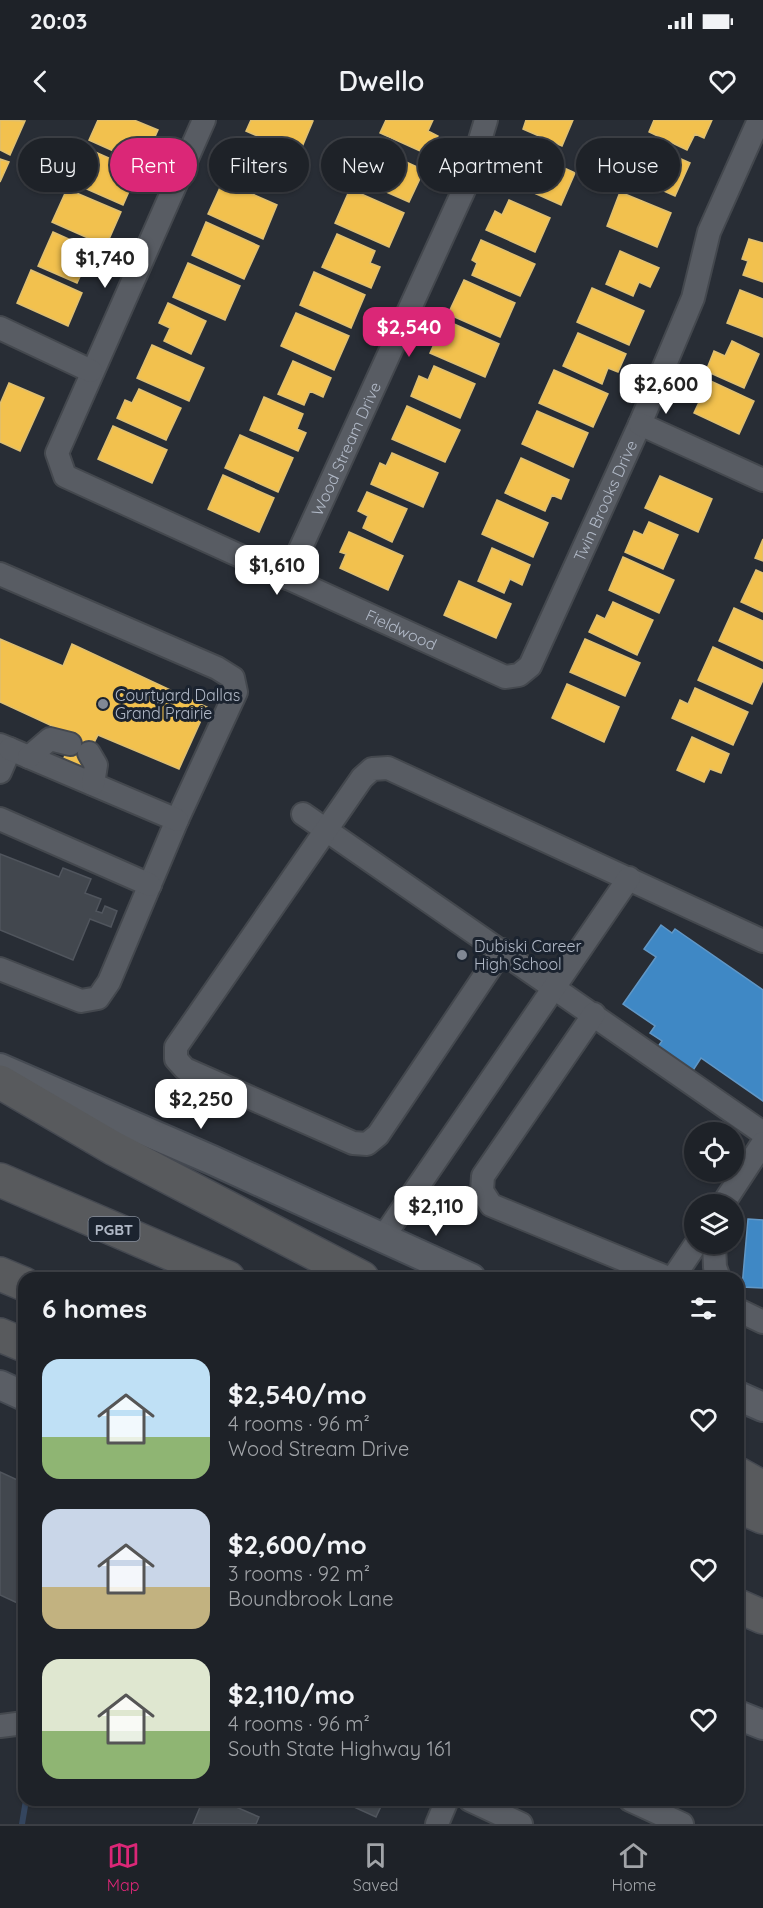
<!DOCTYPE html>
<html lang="en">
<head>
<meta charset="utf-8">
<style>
  body { margin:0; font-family:Quicksand,sans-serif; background:#262a30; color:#f1f3f6; height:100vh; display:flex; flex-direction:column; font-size:22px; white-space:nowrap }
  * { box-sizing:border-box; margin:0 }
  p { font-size:20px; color:#a1a4a8 }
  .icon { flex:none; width:33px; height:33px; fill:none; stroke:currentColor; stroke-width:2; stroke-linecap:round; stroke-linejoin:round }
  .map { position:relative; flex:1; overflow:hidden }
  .panel { position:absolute; left:18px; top:1152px; width:726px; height:534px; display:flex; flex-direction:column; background:#1e2228; border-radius:18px; box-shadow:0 2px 4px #0004,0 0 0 2px #3c3f45 }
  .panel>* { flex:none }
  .banner { position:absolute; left:18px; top:18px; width:728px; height:54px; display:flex; gap:12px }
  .tools { position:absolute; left:684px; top:1002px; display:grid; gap:12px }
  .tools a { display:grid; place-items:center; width:60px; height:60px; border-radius:50%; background:#1e2228; box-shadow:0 2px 4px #0004,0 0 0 2px #3c3f45; font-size:30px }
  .price { position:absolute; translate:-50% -51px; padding:0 14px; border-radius:12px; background:#fff; color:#222; font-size:20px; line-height:39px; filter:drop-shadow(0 2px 3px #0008) }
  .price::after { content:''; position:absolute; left:50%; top:36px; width:18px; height:14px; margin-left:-9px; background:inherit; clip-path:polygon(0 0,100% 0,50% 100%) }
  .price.selected { background:#db2777; color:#fff }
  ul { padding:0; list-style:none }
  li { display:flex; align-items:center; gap:18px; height:150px; padding:0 24px }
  li span { display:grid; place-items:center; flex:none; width:168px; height:120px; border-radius:18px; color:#555 }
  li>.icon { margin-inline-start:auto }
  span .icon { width:72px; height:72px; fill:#fffc; stroke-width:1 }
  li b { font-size:26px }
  h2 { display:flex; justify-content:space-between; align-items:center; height:72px; padding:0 24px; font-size:26px }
  .tag { padding:0 21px; border-radius:27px; background:#1e2228; box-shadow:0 2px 4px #0004,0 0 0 2px #3c3f45; font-size:21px; line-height:54px }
  .tag.selected { background:#db2777; color:#fff }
  .status { display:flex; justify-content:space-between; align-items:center; height:42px; padding:0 30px; background:#1e2228; direction:ltr }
  .status svg { height:16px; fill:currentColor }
  header { display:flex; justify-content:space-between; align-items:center; height:78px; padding:0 24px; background:#1e2228; font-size:27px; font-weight:600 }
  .tab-bar { display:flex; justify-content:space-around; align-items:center; height:84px; border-top:2px solid #3c3f45; background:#1e2228; font-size:16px; color:#a1a4a8 }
  .tab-bar a { display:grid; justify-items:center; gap:3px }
  .tab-bar .selected { color:#db2777 }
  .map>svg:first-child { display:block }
  .homes { fill:#f2c14e; stroke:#debf72; stroke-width:1.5 }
  .schools { fill:#3f88c5; stroke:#6197c6; stroke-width:1.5 }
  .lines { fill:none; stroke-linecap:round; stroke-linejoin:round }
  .stream { stroke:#34455e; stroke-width:6 }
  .building { fill:#42474e; stroke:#50555d; stroke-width:1.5 }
  .minor-casing { stroke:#44484e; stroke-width:26 }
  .major-casing { stroke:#454a52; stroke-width:32 }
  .highway-casing { stroke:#454951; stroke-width:36 }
  .minor { stroke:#585c63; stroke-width:22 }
  .major { stroke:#5a5e65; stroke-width:28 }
  .highway { stroke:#585a5d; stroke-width:33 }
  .poi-dot { fill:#818894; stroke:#1b232f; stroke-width:2 }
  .labels { text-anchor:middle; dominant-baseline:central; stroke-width:6; stroke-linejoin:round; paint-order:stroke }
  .shield { fill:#1b232f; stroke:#848c99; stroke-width:1.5 }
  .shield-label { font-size:15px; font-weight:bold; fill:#b1b9c7 }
  .street-label { font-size:16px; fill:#b1b9c7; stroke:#1b232f }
  .poi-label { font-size:16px; fill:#b1b9c7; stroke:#1b232f; text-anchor:start }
</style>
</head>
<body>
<div class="status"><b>20:03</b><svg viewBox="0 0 49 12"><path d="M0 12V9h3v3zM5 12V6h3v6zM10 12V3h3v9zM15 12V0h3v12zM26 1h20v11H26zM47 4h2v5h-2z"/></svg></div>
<header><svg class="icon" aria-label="back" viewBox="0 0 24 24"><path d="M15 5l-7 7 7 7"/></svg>Dwello<svg class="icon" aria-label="heart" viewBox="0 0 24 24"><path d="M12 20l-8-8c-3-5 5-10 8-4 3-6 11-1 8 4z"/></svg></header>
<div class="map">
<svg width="763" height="1704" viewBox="0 0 763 1704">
  <rect width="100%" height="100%" fill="#282d35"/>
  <!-- homes -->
  <path class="homes" d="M0,0L25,1L10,35L0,30Z
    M98,0H134L158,10L149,30L144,28L138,42L89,20Z
    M251,0H310L313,1L299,34L246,11Z
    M386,0H433L428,11L438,16L429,35L380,13Z
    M526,0H573L562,26L523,9Z
    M654,0H712L704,18L695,14L687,30L649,12Z
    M638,20L690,43L675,76L624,53Z
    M242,21L280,38L266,70L228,53Z
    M371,26L424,50L409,82L357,59Z
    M86,28L138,51L123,85L71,62Z
    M520,28L575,53L561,85L512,63L517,52L511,49Z
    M0,39L9,42L0,62Z
    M223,61L277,85L263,119L208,94Z
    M67,69L121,92L106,126L52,102Z
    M350,69L404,93L389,127L335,103Z
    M620,72L671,93L657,127L607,106Z
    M509,80L550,98L535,132L486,110L495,91L502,95Z
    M206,102L259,126L244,159L192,135Z
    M53,112L102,134L93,153L84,148L77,163L38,146Z
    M337,114L375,131L370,143L380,147L371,168L322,147Z
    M749,119L763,123V162L743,155L748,141L742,139Z
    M481,120L535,144L520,176L472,155L477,143L472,140Z
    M620,131L659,148L650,167L639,162L633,176L606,164Z
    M188,143L240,166L225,200L173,177Z
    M31,150L82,173L68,206L17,183Z
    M314,152L365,175L351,208L300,185Z
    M464,160L515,183L500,217L448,194Z
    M592,168L644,191L629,225L577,202Z
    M740,170L763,179V217L727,203Z
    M168,183L206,201L191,234L164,221L170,208L159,203Z
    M296,193L349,216L334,250L281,226Z
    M445,200L499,224L485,257L430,233Z
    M578,213L626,234L618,252L608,248L602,264L563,246Z
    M732,221L759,234L744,268L706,251L714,231L725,236Z
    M152,225L204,248L189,281L137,258Z
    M293,241L331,258L323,277L310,271L304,285L278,274Z
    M434,246L475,264L460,298L411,276L419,256L428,260Z
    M554,250L608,274L593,307L539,283Z
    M702,257L754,281L739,314L694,293L700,280L693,277Z
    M9,263L44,278L20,331L0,322V284Z
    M139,269L181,288L166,320L117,298L125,280L132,283Z
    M264,277L303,294L297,309L306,313L298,331L250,310Z
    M407,286L460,310L445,342L392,319Z
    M537,291L588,313L573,347L522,324Z
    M113,306L167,330L152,363L98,339Z
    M240,315L293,338L278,372L225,348Z
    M392,333L438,353L423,387L371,364L380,343L386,346Z
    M521,338L569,360L561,379L552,375L545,391L505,373Z
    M223,355L274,378L259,412L208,389Z
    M660,356L712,379L698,412L645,388Z
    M367,372L407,389L392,422L363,408L368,396L358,391Z
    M497,380L548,403L533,437L482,414Z
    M649,402L678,415L663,449L625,432L634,411L643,415Z
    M349,412L403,436L388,470L340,448L346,434L340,432Z
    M763,419V441L755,438Z
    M492,428L530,445L522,465L510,459L504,473L478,461Z
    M623,437L674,460L659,493L609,470Z
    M756,450L763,453V492L741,482Z
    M459,461L511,484L496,518L444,495Z
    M613,482L653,500L637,535L589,512L597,495L605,499Z
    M734,488L763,501V541L719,521Z
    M0,519L63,546L72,524L207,587L179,649L98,615L80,650L62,642L74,616L0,582Z
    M585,519L640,543L625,576L570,552Z
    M713,527L763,550V560L752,584L698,560Z
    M567,564L619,587L604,622L552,598Z
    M695,568L748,592L733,625L672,598L680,580L688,584Z
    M692,617L729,634L721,653L710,649L704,662L677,650Z"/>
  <!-- schools -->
  <path class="schools" d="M661,805L672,813L675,809L763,870V981L701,938L690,955L655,931L662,921L650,913L655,906L623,884L656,837L644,829Z
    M748,1099L763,1100V1168L742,1167Z"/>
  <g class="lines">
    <!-- stream -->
    <path class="stream" d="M22,1704L26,1680"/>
  </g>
  <!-- building -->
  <path class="building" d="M0,734L59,757L63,748L91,759L85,773L101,779L96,791L102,793L105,786L117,791L111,807L90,799L73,840L0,810Z
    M0,1352L24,1363V1486L0,1475Z
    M203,1680H220L259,1697L256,1704H193Z
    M347,1680H384L376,1697L345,1683Z"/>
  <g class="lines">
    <!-- minor casing -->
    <g class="minor-casing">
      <g id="minor">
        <path id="s1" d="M204,0L57,333L65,356L505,557L519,555L530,546L640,304L693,178L709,112L759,0"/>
        <path d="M0,208L91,251"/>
        <path d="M640,304L763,360"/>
        <path d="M0,454L217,548L233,558L236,572L177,700L109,862L98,878L81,881L0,849"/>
        <path id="s2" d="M287,458L467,63L486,0"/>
        <path d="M0,625L10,629L0,652"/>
        <path d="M10,629L177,700"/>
        <path d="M89,633L96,645L93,664"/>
        <path d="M29,637L50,619L70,624"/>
        <path d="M303,694L763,1013"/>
        <path d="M0,699L150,765"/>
        <path d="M502,830L378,1015L367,1024L353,1023L185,949L176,939V927L362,658L372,649L388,648L763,821"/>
        <path d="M594,894L483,1056L482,1071L491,1085L668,1158"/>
        <path d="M723,1084L763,1023"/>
        <path d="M382,1119L629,758"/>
        <path d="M714,1124L715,1147L719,1158"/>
        <path d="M673,1158L696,1124"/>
        <path d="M738,1190L763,1202"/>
        <path d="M0,1606L24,1603"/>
        <path d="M470,1680L521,1704"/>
        <path d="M630,1680L682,1704"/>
        <path d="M437,1704L447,1680"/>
      </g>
    </g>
    <!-- major casing -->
    <g class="major-casing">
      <path id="major" d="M0,948L212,1040L471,1158
        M0,1265L24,1276
        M738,1276L763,1287
        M738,1595L763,1605"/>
    </g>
    <!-- highway casing -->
    <g class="highway-casing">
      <path id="highway" d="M0,962L113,1028L362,1158
        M0,1060L228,1158
        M0,1154L24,1164
        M0,1215L24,1225
        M738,1354L763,1368
        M738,1386L763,1397
        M738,1486L763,1497"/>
    </g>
    <!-- minor -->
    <use href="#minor" class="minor"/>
    <!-- major -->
    <use href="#major" class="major"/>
    <!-- highway -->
    <use href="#highway" class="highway"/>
  </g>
  <!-- markers -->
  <g class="poi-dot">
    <circle cx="103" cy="584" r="6"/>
    <circle cx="462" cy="835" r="6"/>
  </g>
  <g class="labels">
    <!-- shield labels -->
    <rect class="shield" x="88.5" y="1097" width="51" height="24" rx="4.5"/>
    <g class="shield-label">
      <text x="114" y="1109">PGBT</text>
    </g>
    <!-- street labels -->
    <g class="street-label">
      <text stroke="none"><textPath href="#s2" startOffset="142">Wood Stream Drive</textPath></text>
      <text stroke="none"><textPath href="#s1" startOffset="1082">Twin Brooks Drive</textPath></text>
      <text stroke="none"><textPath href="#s1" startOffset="758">Fieldwood</textPath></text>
    </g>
    <!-- poi labels -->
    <g class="poi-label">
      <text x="115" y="575">Courtyard Dallas<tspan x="115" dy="18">Grand Prairie</tspan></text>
      <text x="474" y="826">Dubiski Career<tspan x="474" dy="18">High School</tspan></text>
    </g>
  </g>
</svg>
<div class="tools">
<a><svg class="icon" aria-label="locate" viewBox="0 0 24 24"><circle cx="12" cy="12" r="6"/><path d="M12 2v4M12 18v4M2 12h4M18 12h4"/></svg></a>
<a><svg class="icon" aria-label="layers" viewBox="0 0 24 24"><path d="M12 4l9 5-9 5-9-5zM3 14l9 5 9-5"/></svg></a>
</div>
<b class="price" style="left:105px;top:169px">$1,740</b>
<b class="price selected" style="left:409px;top:238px">$2,540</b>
<b class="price" style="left:666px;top:295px">$2,600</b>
<b class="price" style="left:277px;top:476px">$1,610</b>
<b class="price" style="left:201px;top:1010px">$2,250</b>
<b class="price" style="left:436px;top:1117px">$2,110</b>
<div class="banner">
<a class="tag">Buy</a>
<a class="tag selected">Rent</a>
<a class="tag">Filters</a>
<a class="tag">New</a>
<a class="tag">Apartment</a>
<a class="tag">House</a>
</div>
<section class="panel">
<h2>6 homes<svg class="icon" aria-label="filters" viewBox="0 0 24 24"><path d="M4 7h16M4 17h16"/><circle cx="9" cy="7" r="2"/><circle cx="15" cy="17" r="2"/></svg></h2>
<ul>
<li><span style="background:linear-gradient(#bfe0f5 65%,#8fb573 0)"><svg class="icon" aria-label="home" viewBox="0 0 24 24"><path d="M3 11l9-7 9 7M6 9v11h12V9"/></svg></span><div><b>$2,540/mo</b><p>4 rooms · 96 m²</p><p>Wood Stream Drive</p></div><svg class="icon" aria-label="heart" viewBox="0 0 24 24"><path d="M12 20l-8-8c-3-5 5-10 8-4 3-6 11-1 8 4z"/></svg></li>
<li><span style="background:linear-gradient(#c9d6e8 65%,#c2b280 0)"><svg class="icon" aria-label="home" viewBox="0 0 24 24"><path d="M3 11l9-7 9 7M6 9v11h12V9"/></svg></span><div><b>$2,600/mo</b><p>3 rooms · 92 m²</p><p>Boundbrook Lane</p></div><svg class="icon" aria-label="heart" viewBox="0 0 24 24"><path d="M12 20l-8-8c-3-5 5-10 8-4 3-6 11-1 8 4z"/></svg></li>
<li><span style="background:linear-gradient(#dfe7d0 60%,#8fb573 0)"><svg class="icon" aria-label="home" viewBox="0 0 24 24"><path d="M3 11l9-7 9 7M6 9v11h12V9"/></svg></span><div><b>$2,110/mo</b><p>4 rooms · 96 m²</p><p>South State Highway 161</p></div><svg class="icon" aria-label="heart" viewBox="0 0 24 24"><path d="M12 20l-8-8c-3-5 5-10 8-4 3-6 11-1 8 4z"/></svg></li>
</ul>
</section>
</div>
<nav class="tab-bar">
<a class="selected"><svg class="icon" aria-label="map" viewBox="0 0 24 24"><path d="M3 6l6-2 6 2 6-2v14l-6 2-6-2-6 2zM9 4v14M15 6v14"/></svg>Map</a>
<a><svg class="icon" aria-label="saved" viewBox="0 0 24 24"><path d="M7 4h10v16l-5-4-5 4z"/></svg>Saved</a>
<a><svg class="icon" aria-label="home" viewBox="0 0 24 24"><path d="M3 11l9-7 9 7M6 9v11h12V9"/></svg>Home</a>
</nav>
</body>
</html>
